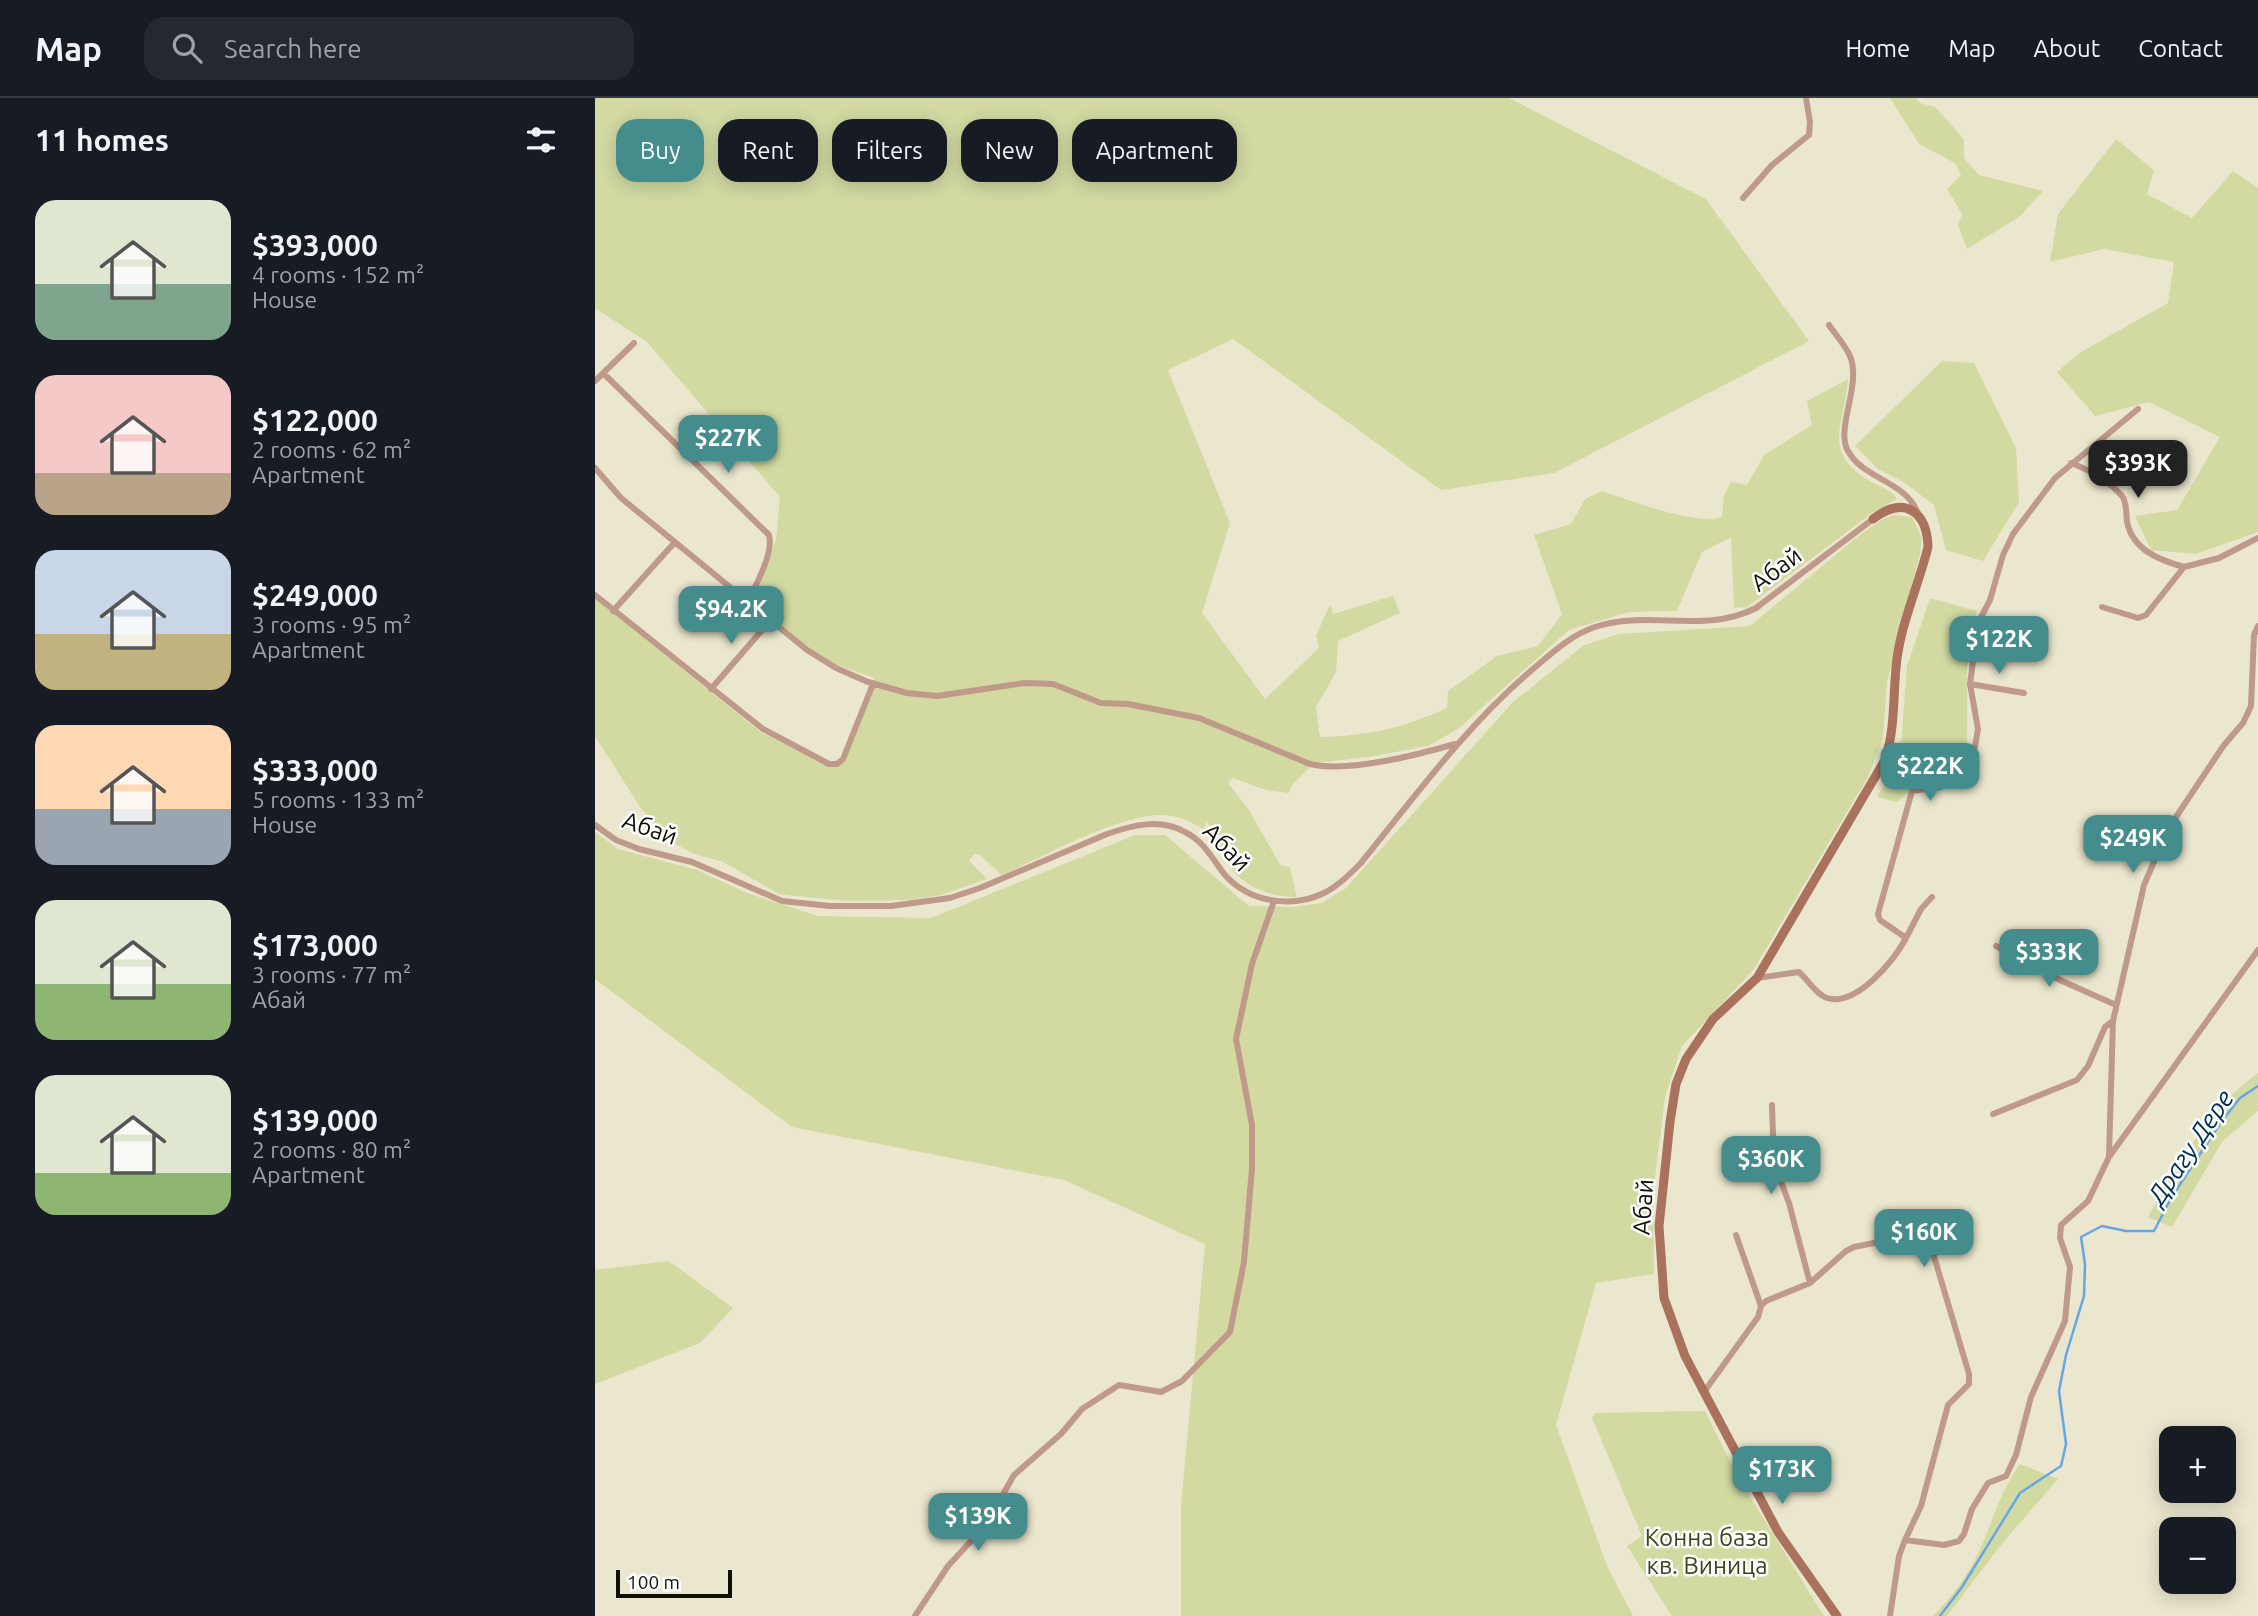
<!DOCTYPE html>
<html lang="en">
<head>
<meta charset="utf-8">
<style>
  body { margin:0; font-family:Ubuntu,sans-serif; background:#242831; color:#f1f3f6; height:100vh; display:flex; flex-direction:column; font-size:26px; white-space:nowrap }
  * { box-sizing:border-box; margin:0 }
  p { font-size:23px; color:#9ea1a6 }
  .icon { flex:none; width:38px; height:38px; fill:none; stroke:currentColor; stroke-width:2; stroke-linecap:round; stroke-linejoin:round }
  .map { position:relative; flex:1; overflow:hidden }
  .sheet { display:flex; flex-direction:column; background:#171b24; width:595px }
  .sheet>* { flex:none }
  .top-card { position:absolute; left:21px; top:21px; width:665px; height:63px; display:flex; gap:14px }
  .tools { position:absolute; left:1564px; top:1328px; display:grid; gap:14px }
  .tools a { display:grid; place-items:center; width:77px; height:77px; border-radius:14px; background:#171b24; box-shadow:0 4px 18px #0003; font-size:35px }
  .scale { position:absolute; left:21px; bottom:18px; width:116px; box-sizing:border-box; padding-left:7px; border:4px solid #100f06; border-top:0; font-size:19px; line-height:24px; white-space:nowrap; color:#100f06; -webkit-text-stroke:5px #fff; paint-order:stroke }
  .price { position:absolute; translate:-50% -60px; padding:0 16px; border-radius:14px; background:#458d8d; color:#fff; font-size:23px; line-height:46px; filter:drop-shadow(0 2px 4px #0008) }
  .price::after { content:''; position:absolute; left:50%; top:42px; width:21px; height:16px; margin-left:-10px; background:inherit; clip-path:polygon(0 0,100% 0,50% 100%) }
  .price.current { background:#222; color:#fff }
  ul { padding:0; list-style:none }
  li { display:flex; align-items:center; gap:21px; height:175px; padding:0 35px }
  li span { display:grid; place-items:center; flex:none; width:196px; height:140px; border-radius:21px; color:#555 }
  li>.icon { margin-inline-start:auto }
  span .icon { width:84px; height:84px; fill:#fffc; stroke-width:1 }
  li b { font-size:30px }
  h2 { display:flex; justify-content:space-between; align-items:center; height:84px; padding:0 35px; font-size:30px }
  .pill { padding:0 24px; border-radius:21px; background:#171b24; box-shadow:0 4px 18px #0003; font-size:24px; line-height:63px }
  .pill.current { background:#458d8d; color:#fff }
  header { display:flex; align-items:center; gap:42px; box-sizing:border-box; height:98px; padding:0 35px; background:#171b24; border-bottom:2px solid #363941 }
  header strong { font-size:33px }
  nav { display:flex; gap:38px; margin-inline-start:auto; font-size:24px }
  .search { width:490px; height:63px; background:#242831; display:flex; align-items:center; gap:18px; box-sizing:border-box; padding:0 24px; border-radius:21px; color:#9ea1a6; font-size:26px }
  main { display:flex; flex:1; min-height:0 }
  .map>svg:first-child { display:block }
  .green { fill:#d2daa2 }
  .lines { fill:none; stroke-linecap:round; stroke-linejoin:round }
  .stream { stroke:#67a6e5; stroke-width:2.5 }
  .street { stroke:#bf998a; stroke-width:6 }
  .secondary { stroke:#aa725d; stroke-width:9 }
  .labels { text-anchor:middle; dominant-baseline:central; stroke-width:5; stroke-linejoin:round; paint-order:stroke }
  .street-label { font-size:24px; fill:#100f06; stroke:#fff }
  .park-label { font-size:24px; fill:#3f431d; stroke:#fff }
  .water-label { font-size:26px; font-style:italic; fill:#003058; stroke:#fff }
</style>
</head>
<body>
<header>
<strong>Map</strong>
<div class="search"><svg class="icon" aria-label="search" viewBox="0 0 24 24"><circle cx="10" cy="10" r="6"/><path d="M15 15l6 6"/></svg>Search here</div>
<nav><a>Home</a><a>Map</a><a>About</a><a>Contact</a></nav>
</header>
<main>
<section class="sheet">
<h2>11 homes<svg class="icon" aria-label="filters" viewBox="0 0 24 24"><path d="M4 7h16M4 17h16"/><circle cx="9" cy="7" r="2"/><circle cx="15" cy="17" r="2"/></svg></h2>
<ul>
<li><span style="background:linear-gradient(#dfe7d0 60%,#7fa58c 0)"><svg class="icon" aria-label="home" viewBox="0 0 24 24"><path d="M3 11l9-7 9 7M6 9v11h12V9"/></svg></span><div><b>$393,000</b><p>4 rooms · 152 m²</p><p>House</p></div></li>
<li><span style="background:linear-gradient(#f6c9c9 70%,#b9a48a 0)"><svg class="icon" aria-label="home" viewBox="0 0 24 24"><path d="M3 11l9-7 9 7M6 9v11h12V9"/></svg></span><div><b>$122,000</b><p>2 rooms · 62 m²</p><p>Apartment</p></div></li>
<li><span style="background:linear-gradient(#c9d6e8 60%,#c2b280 0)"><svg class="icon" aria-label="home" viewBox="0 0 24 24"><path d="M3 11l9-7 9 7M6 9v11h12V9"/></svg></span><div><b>$249,000</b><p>3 rooms · 95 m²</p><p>Apartment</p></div></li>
<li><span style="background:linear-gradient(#ffd9b3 60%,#9aa5b1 0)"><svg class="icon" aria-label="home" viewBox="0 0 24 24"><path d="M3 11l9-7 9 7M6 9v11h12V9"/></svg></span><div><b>$333,000</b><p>5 rooms · 133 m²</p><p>House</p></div></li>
<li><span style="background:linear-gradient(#dfe7d0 60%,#8fb573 0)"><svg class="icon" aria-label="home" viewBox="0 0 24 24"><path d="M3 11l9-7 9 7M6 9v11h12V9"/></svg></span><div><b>$173,000</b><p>3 rooms · 77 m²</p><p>Абай</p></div></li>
<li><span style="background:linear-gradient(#dfe7d0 70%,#8fb573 0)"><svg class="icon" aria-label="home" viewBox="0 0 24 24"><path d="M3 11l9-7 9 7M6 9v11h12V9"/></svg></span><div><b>$139,000</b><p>2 rooms · 80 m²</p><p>Apartment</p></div></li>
</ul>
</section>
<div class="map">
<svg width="1663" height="1518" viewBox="0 0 1663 1518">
  <rect width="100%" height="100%" fill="#ebe7ce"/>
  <!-- green -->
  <path class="green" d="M0,0H914L1111,101L1214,243L959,375L846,392L638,241L573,272L635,425L607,515L670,601L724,550L721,538L735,506L738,516L798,498L805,515L743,543L741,574L721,609L725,639C773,638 808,630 852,610L853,593L902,558L943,548L967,516L939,437L976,426L990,401L1007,393C1035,402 1100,428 1127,419L1129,397L1136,384L1152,387L1169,357L1217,327L1212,303L1253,281C1250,328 1225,353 1275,383C1284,389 1297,391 1302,401L1277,415L1152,509L1139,510L1136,439L1107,454L1082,513L1034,514L974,532L863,631L833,648L774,659L719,665L696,688L694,695L671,692L638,680L633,685L654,712L686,768L695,769L702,799C677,799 649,790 635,768C626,754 622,738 612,724L608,731C595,723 580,716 563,717C517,720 450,758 407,777L385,757L379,756L374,763L392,781L346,797L315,802L253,803L221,800L184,796L126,763L102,757L76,744L45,709L0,638V500L167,635L234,666L248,661L279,580L226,561L159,506L181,441L185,399L52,244L0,210Z
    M1295,0H1321L1325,5L1340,9L1369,41V60L1384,77L1448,93L1424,119L1372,151L1363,127L1367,116L1352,91L1366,77L1360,65L1324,46Z
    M1521,41L1559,72L1552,96L1597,120L1638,73L1663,90V434L1601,456L1556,452L1540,418L1582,412L1625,339L1554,304L1500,318L1462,274L1486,254L1573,205L1579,164L1509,151L1455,164L1463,116Z
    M1347,263L1379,265L1421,350L1424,404L1388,463L1351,452L1339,407L1310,385L1283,371L1260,348Z
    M1299,417L1317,419L1327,440L1325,456L1292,584L1288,640L1273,679L1159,871L1087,948L1070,999L1058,1096L1059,1176L1001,1185L961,1327L1012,1468L1038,1518H586V1408L610,1146L469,1082L197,1029L0,881V734L23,751L102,772L152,795L223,818L336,820L540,737H570L654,808L698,809L727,805L751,790L918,604L989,547L1024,536L1155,528L1267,435L1288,421Z
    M1335,500L1382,513L1372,572V646L1347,678L1328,683L1302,704L1282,699L1305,661L1312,568Z
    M1663,975V1013L1627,1044L1577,1129L1553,1119C1583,1066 1613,1011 1663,975Z
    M74,1163L138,1210L105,1245L0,1286V1172Z
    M1110,1313L1144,1381L1229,1518H1077L1032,1448L1047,1438L997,1320L1000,1315Z
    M1425,1366L1463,1381L1406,1447L1352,1518H1338C1359,1497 1376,1473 1388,1445C1400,1415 1406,1393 1425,1366Z"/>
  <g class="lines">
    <!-- stream -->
    <path class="stream" d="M1345,1518L1367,1489L1425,1395L1466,1368L1471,1346L1464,1293L1471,1257L1489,1198L1490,1166L1486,1139L1507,1128L1531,1133H1559L1576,1100L1626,1024L1645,1000L1663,988"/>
    <!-- street -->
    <path class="street" d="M1148,100L1177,67L1214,37L1215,24L1211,0
      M1234,227C1240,236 1250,247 1255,258C1267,287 1240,331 1253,353C1269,382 1312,383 1323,416
      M8,275L174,437C179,456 160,487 153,505
      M0,283L39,245
      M1476,365C1494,372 1514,383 1527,398C1532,404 1531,416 1532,424C1538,452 1564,462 1589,469
      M0,370L26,400L212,552L241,570L273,584L312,595L342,598L430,585L458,586L506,605L533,606L604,620L715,666C753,675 822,657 860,646
      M0,497L168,631L234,666H242L248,661L278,586
      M1507,509L1543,520L1551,517L1589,469L1624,460L1663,440
      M18,513L80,444
      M1375,586L1429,595
      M116,591L175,523
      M0,727L21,742L44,751L97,764L187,803L235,808H296L355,800L385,790L512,736C538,727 565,720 590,734C609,743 618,762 630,777C654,804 696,811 729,795C743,788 755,776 766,765C821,697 872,627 938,571C957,555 976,537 1000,529C1052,511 1108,537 1161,510L1278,421
      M1311,840L1326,811L1337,799
      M1401,848L1467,883L1521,907
      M1162,880L1204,874C1212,881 1222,897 1232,900C1261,909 1299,863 1311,840L1285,822L1283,816L1317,693L1345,689L1380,649L1383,631L1375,586L1383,525L1395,502L1408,457L1418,436L1460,380L1543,311
      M1177,1007L1179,1065L1194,1105L1215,1185
      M1398,1016L1482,982L1493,968L1510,929L1518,923
      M1514,1057L1518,923L1549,787L1573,731L1629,647L1648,625L1656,608L1659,537L1663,528
      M1141,1137L1166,1208
      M1109,1294L1163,1219L1166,1208L1171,1203L1215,1185L1251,1153L1259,1149L1294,1142L1335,1145L1374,1276V1286L1353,1307L1326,1408L1310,1442
      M320,1518L353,1468L390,1428L419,1377L466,1336L487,1311L524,1287L566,1294L587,1283L635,1234L649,1164L657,1070V1027L641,941L657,866L679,803
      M1295,1518L1304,1458L1310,1442L1349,1447L1364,1443L1369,1436L1377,1411L1393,1385L1411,1378L1421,1357L1436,1299L1470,1223L1475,1169L1465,1140L1466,1127L1493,1103L1514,1059L1663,852"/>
    <!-- secondary -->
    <path class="secondary" d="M1242,1518L1183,1434L1090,1258L1069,1200L1064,1128L1075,1024L1081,986L1091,961L1118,921L1162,880L1290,662C1300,632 1298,601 1301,570C1304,530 1323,489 1333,449C1332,413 1309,397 1278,421"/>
  </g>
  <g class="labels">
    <!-- street labels -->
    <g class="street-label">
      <text transform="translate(1181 471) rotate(-37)">Абай</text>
      <text transform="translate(55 730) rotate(19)">Абай</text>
      <text transform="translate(632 749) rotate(46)">Абай</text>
      <text transform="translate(1048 1109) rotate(-86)">Абай</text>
    </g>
    <!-- park labels -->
    <g class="park-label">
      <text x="1112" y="1439">Конна база<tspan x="1112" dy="28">кв. Виница</tspan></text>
    </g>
    <!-- water labels -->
    <g class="water-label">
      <text transform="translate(1595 1049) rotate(-56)">Драгу Дере</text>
    </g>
  </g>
</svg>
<div class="tools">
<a>+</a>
<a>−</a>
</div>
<div class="scale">100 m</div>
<b class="price" style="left:133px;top:377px">$227K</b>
<b class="price current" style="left:1543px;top:402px">$393K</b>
<b class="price" style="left:136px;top:548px">$94.2K</b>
<b class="price" style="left:1404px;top:578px">$122K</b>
<b class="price" style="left:1335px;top:705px">$222K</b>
<b class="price" style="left:1538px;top:777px">$249K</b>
<b class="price" style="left:1454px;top:891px">$333K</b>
<b class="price" style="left:1176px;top:1098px">$360K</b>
<b class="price" style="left:1329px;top:1171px">$160K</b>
<b class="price" style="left:1187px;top:1408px">$173K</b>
<b class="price" style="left:383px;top:1455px">$139K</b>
<div class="top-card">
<a class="pill current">Buy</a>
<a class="pill">Rent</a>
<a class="pill">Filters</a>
<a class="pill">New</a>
<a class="pill">Apartment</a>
</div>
</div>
</main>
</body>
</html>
